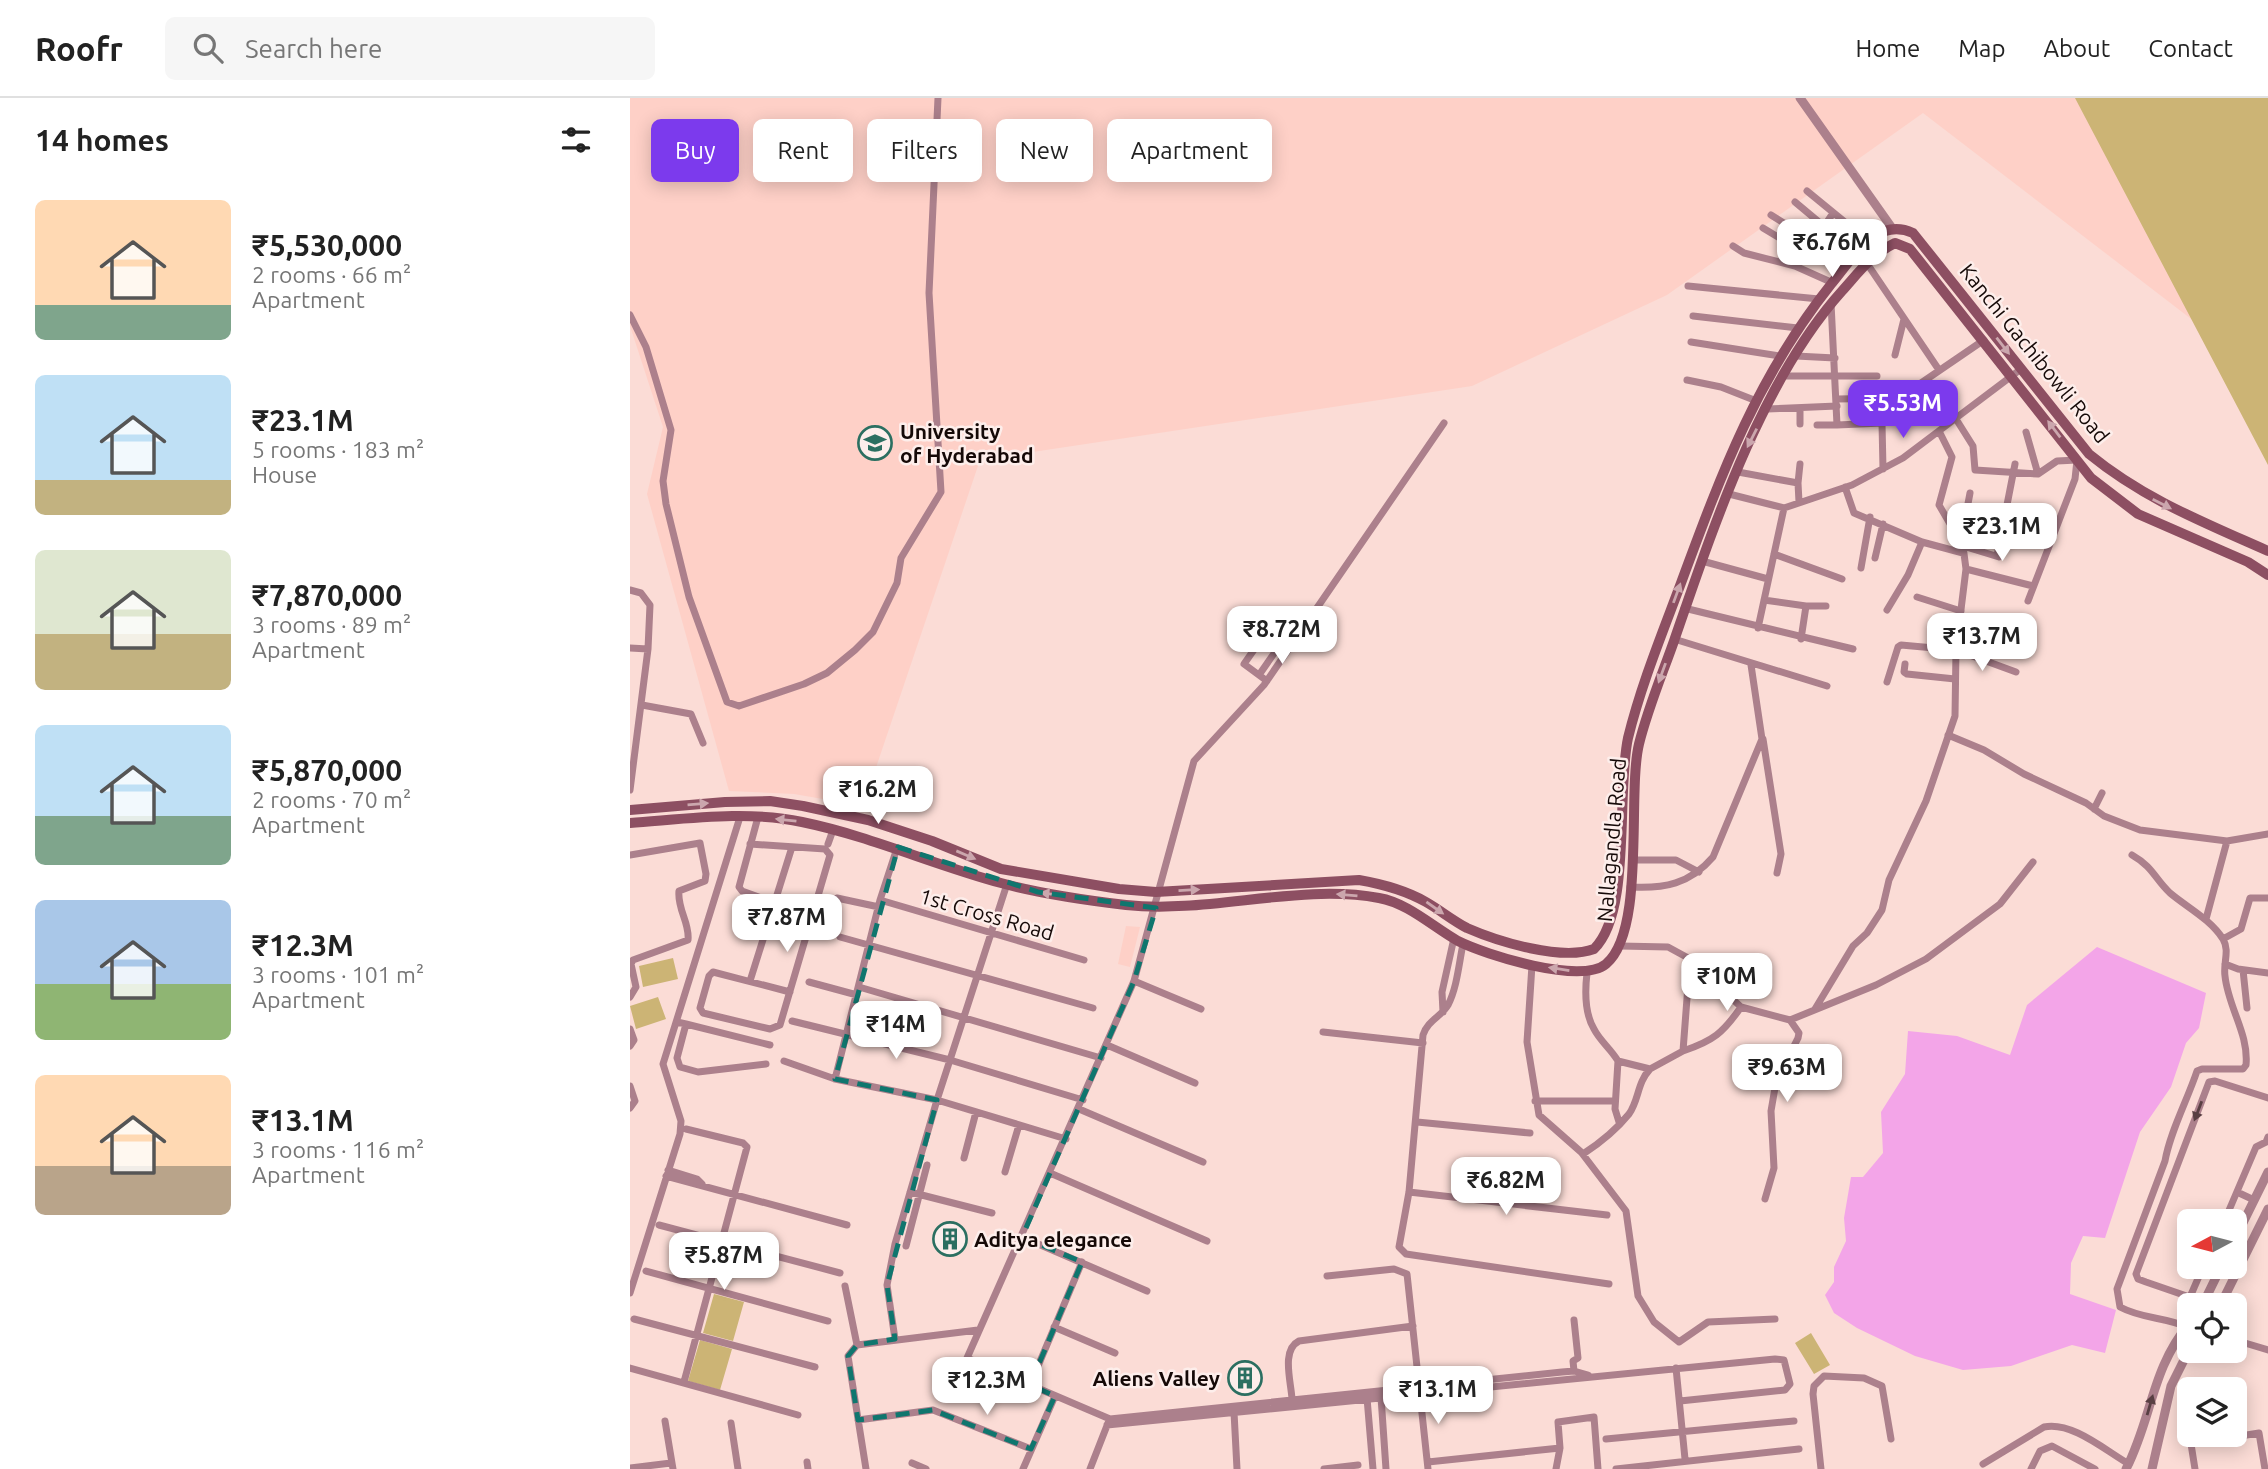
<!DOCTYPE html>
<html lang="en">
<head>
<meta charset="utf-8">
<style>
  body { margin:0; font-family:Ubuntu,sans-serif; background:#f6f6f6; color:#222; height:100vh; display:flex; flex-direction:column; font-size:26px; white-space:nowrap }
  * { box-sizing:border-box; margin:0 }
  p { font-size:23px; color:#767676 }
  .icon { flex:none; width:38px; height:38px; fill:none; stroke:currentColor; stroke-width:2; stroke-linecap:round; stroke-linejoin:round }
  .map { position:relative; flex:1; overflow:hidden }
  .side { display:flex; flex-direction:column; background:#fff; width:630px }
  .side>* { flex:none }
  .hud { position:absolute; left:21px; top:21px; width:665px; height:63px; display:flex; gap:14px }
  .needle { width:46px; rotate:263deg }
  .controls { position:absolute; left:1547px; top:1111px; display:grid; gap:14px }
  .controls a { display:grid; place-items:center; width:70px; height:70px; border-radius:10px; background:#fff; box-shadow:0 4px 18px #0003; font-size:35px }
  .price { position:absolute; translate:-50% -60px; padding:0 16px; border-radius:14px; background:#fff; color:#222; font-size:23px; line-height:46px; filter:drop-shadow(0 2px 4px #0008) }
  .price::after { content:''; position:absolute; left:50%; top:42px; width:21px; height:16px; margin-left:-10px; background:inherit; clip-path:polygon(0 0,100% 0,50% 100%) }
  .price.current { background:#7c3aed; color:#fff }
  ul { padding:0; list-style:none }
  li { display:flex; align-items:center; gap:21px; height:175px; padding:0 35px }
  li span { display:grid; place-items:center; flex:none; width:196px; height:140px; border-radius:10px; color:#555 }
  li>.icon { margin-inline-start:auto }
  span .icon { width:84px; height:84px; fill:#fffc; stroke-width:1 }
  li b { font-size:30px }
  h2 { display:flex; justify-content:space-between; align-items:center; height:84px; padding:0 35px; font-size:30px }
  .chip { padding:0 24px; border-radius:10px; background:#fff; box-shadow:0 4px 18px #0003; font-size:24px; line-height:63px }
  .chip.current { background:#7c3aed; color:#fff }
  header { display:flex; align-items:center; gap:42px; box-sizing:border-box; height:98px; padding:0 35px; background:#fff; border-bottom:2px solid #e0e0e0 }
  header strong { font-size:33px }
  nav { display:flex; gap:38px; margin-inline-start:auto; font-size:24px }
  .search { width:490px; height:63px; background:#f6f6f6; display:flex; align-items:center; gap:18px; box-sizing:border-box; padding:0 24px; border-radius:10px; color:#767676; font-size:26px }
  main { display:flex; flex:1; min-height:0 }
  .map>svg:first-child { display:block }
  .built { fill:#fed0c7 }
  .green { fill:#ccb475 }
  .water { fill:#f3a5e8 }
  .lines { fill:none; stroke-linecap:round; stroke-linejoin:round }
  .minor { stroke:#ac808c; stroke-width:7 }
  .tertiary { stroke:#ac808c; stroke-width:9 }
  .secondary { stroke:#8d4f62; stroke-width:10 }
  .oneway { fill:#cba6ad }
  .oneway2 { fill:#593f43 }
  .marked { fill:none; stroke:#0f766e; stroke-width:5; stroke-dasharray:14 9; stroke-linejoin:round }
  .labels { text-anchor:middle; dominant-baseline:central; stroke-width:5; stroke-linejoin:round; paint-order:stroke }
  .street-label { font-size:21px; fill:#150907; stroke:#fdeeeb }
  .poi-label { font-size:21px; font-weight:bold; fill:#150907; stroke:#fdeeeb; text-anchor:start }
</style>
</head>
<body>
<header>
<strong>Roofr</strong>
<div class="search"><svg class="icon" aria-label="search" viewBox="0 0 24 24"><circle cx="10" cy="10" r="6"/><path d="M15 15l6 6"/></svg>Search here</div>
<nav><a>Home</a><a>Map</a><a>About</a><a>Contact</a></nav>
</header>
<main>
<section class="side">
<h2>14 homes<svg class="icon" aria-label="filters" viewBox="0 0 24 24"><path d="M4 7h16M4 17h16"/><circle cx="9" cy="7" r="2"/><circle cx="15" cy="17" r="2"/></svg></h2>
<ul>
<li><span style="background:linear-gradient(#ffd9b3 75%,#7fa58c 0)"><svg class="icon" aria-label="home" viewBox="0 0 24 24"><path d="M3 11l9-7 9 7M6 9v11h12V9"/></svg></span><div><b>₹5,530,000</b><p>2 rooms · 66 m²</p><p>Apartment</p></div></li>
<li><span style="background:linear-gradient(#bfe0f5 75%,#c2b280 0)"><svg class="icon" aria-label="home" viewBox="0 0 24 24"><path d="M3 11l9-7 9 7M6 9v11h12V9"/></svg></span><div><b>₹23.1M</b><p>5 rooms · 183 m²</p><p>House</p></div></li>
<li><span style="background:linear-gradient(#dfe7d0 60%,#c2b280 0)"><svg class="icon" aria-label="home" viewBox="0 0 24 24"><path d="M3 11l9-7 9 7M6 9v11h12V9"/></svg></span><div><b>₹7,870,000</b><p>3 rooms · 89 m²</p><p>Apartment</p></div></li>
<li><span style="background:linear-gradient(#bfe0f5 65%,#7fa58c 0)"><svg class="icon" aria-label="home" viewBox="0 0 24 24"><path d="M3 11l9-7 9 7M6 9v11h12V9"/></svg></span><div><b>₹5,870,000</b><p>2 rooms · 70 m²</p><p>Apartment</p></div></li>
<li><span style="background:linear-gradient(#a9c7e8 60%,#8fb573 0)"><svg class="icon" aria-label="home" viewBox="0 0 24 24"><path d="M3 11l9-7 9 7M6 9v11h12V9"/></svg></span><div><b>₹12.3M</b><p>3 rooms · 101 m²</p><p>Apartment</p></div></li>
<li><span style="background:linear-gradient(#ffd9b3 65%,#b9a48a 0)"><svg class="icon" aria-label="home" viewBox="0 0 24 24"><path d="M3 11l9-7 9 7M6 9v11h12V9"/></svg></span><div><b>₹13.1M</b><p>3 rooms · 116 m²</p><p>Apartment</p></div></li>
</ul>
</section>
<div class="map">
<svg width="1638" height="1371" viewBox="0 0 1638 1371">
  <rect width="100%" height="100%" fill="#fbdcd6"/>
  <!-- built -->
  <path class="built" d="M0,0H1638V280L1293,15L1037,197L842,288L350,362L233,708L164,696L99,693L17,396L33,329L0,228Z
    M496,828L510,829L500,869L488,866Z"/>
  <!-- green -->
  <path class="green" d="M1445,0H1638V367Z
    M43,860L48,881L13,889L9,868Z
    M28,899L36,921L6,931L0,908Z
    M84,1196L114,1204L103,1243L73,1235Z
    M1181,1235L1200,1267L1184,1276L1165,1245Z
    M70,1242L102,1251L90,1292L58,1283Z"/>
  <!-- water -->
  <path class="water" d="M1467,849L1576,895L1569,930L1556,945L1541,989L1510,1034L1475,1140L1453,1138L1441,1165L1440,1196L1486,1212L1475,1255L1442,1247L1381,1268L1333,1272L1285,1258L1227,1230L1204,1215L1195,1197L1204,1184V1169L1216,1143L1214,1120L1221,1079H1233L1253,1055L1251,1014L1275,976L1278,933L1327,938L1380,957L1397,907Z"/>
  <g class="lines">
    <!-- minor -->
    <path class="minor" d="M1177,93L1238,143
      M1165,104L1226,155
      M1141,117L1184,144
      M1133,130L1176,156L1203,115
      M1103,148L1114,155L1165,168L1203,185
      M1236,164L1309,272
      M1058,188L1189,201
      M0,217L16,249L41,332L33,383L36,406L59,499L97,604L109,608L174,586L197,575L225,552L243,534L267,485L271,460L311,394L299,195L308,0
      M1063,218L1168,230
      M1061,244L1150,258
      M1265,257L1274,221
      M1166,258L1205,260
      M1154,278H1247
      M1057,282L1091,289L1124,302
      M1207,301L1269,300
      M1137,311L1207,308
      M1170,311V326
      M1326,321L1343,348L1345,372L1408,376L1427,363L1447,362L1445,381L1398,503
      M814,325L634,587L564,663L504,883L337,1260L480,1321L932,1274L944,1273L958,1277
      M1187,327H1207L1201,205
      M1207,327L1252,325
      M1396,334L1408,376
      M1253,371L1252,325L1256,309L1354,242
      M1108,374L1168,385L1169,404
      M1168,385L1170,366
      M1215,389L1224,415L1292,444L1333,455
      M1099,396L1154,410L1222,387L1273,360L1391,271
      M1331,443L1340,395
      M1333,448L1369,459
      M1144,456L1212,481
      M1367,458L1385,366
      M1245,460L1253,426
      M1072,463L1138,481
      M1231,470L1240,419
      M1336,471L1403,488
      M0,492L11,495L20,507L18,551L0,692
      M1287,499L1331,513
      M1134,502L1176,508L1171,541
      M1176,508H1196
      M1054,510L1223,551
      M1257,512L1278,477L1292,444
      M1128,530L1154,410
      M1328,535L1349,539L1392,555
      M1044,541L1197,588
      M0,550L18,551
      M1275,566L1274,574L1277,576L1325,581
      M629,577L652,544
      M637,583L614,566L635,536L660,549
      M1257,584L1268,549L1271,547L1326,552L1386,574
      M12,607L61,616L73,645
      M1318,637L1354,652L1394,676L1456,705L1474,718L1510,732L1597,743
      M1133,641L1151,756L1147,775
      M1464,711L1472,695
      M128,719L109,789L112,793L145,805
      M120,746L195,751L200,757L150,927L140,931L73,915L70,910L79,878L83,874L160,894
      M198,746L203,732
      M0,757L70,745L76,776L75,783L49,793C47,811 60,825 58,842L3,862L1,866L6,889L0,899
      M1502,757C1523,769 1525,781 1540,795C1558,810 1580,821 1593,841C1600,853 1593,865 1595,878C1598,909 1619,936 1616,967L1613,971H1572L1567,973C1557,1003 1540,1034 1535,1063L1487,1191L1490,1209C1512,1221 1535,1219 1557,1229
      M1003,762H1046L1069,774
      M1000,789C1034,791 1060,786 1083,759L1132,641L1121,567
      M207,800L249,809
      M250,802L454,862
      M143,810L181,821
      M1576,821L1597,743L1638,736
      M210,839L463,910
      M1593,841L1611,831L1620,800H1638
      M833,846C829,865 827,890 818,907C811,919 798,922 793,937L779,1094L769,1149L776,1156L979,1186
      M990,848L1038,849L1060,861L1111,909L1160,922L1246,887L1296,861L1370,806L1403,764
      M1060,861L1053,953C1083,943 1093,935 1111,909
      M1595,866L1608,871L1638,875
      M902,867L897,944L909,1017L951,1054L996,1113L1008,1198L1024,1224L1049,1244L1078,1224L1145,1221
      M1613,872L1617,910
      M957,875C955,892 955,916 964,931C970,943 981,951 988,963L1020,971L1053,953
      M120,883L162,749
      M504,883L571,911
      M179,884L227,897
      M229,889L471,960
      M1185,911L1223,848L1237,835L1252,812L1259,782L1296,703L1325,618L1326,552L1336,471L1333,448L1309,407L1322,359L1309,333
      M813,914L812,894L824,840
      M162,923L320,962L453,1002
      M47,924L56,926L47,960L50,969L68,974L136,966
      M56,926L140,947
      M0,931L4,942L0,948
      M693,934L793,945
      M477,947L565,985
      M154,963L205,981L250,802L267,750
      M988,963L985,1011L989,1024
      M205,981L307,1002L436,1041
      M0,988L5,1003L0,1010
      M905,1003H985
      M449,1011L573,1064
      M787,1024L900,1035
      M953,1056C970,1045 986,1032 999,1016C1009,1002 1007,985 1020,971
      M334,1060L346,1014
      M38,1072L67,1081L72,1086
      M375,1074L389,1027
      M420,1075L577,1143
      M36,1078L217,1127
      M280,1094L362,1115
      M779,1094L977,1117
      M1607,1094L1624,1102
      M1135,1101L1144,1070L1141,1013L1146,984L1168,940L1169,935L1160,922
      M1594,1124L1626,1049L1636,1044L1638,1039
      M29,1127L210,1175
      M392,1139L517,1193
      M276,1148L297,1067
      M16,1173L198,1223
      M697,1178L764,1171L777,1176L798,1371
      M215,1188L227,1247
      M0,1195L50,1036L51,1023L33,966L110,719
      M1560,1199L1573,1169
      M1574,1204L1516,1184L1508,1181L1506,1176L1579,984L1585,983L1638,1000
      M4,1221L185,1269
      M424,1229L485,1255
      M265,1241L257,1187L265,1146L307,1002L377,786
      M1605,1242L1638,1252
      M0,1270L168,1317
      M1046,1270L1055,1361
      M944,1273L943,1263L948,1260L944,1222
      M54,1284L117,1049L113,1045L56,1031
      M400,1287L452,1164
      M751,1299L756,1371
      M737,1300L743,1371
      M662,1301C661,1283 651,1252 669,1243L783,1228
      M604,1314L607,1371
      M228,1322L303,1312L401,1351
      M35,1323L43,1371
      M101,1325L108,1371
      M477,1327L1145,1261L1154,1262L1160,1286L1155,1292L1050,1303
      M976,1341L1164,1323
      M177,1364L178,1371
      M798,1364L930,1350
      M282,1365L296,1371
      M1353,1366L1414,1329C1442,1323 1476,1353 1499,1366
      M0,1370L41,1365
      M236,1371L218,1258L227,1247L348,1232
      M393,1371L425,1298
      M460,1371L478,1325
      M694,1371L728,1367
      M926,1371L930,1350L928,1324L964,1319L968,1371
      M986,1371L1169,1351
      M1191,1371L1183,1296L1184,1288L1194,1278L1234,1280L1252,1288L1261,1341
      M1401,1371L1410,1353L1422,1348L1465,1371
      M1565,1371L1561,1346L1629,1335L1635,1371"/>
    <!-- tertiary -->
    <path class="tertiary" d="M1170,0L1262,130
      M1605,1141L1638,1074
      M1572,1208L1591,1169
      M1590,1208L1638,1111
      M1496,1371C1522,1321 1521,1271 1559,1226
      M1522,1371L1541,1288L1559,1252"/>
    <!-- secondary -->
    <path class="secondary" d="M0,712L95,704L140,703L173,708L238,722L302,743L371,771L489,791L526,794L729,782C752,786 775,792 796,804C810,812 822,822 837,830C869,844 932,863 964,851C1002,814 986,695 998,640C1011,587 1032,536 1051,485C1092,374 1127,279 1202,185C1223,160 1246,118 1283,135L1459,356C1514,401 1573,424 1638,453
      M0,725C56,721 117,712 172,724C240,738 304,767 371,785C411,796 454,802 496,807C579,816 669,785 749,800C778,805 803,829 828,843C856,857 951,887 976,866C1016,833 997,696 1009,646C1018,610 1032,577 1044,543C1083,430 1131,283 1212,193C1229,174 1241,157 1265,145L1280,151L1461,380L1508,416L1618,464L1638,477"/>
  </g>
  <!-- one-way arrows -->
  <defs><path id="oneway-solid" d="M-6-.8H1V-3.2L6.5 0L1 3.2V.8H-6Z" transform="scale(1.75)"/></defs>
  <g class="oneway">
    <use href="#oneway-solid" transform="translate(1373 248) rotate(52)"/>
    <use href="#oneway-solid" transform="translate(1424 331) rotate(-127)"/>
    <use href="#oneway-solid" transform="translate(1122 340) rotate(117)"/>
    <use href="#oneway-solid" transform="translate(1532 406) rotate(27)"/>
    <use href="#oneway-solid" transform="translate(1047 495) rotate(-70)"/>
    <use href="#oneway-solid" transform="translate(1032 575) rotate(110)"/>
    <use href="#oneway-solid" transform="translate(68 706) rotate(-5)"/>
    <use href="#oneway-solid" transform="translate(156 722) rotate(-174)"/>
    <use href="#oneway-solid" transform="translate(336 757) rotate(23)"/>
    <use href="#oneway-solid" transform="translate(559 792) rotate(-3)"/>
    <use href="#oneway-solid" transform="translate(421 796) rotate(-173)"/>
    <use href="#oneway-solid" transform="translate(717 797) rotate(-175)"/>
    <use href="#oneway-solid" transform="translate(805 810) rotate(35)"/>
    <use href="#oneway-solid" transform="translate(929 871) rotate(-171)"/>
  </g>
  <g class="oneway2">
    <use href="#oneway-solid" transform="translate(1568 1013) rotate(111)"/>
    <use href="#oneway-solid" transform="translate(1520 1307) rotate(-74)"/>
  </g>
  <!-- marked area -->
  <path class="marked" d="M268,749L408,794L526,810L504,883L392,1139L452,1164L400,1287L425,1298L401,1351L303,1312L228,1322L218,1258L227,1247L265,1241L257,1187L307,1002L205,981Z"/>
  <!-- icons -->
  <defs>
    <g id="university-ring" transform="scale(1.75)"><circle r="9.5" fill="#fdeeeb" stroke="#2b6f61" stroke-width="1.5"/><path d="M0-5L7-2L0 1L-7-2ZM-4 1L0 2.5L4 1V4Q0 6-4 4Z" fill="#2b6f61"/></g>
    <g id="building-ring" transform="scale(1.75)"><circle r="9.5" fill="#fdeeeb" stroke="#2b6f61" stroke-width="1.5"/><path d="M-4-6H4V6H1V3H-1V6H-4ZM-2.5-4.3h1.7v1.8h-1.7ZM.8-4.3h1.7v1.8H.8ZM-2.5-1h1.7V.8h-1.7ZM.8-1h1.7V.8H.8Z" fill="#2b6f61"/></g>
  </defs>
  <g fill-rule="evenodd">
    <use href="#university-ring" x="245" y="345"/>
    <use href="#building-ring" x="320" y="1141"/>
    <use href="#building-ring" x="615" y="1280"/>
  </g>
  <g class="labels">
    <!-- street labels -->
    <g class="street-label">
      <text transform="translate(1405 255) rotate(51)">Kanchi Gachibowli Road</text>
      <text transform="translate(981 742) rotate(-85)">Nallagandla Road</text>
      <text transform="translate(357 816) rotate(16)">1st Cross Road</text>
    </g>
    <!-- poi labels -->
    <g class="poi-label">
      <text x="270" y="333">University<tspan x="270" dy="24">of Hyderabad</tspan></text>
      <text x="344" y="1141">Aditya elegance</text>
      <text x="590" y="1280" text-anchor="end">Aliens Valley</text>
    </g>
  </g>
</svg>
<div class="controls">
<a><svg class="needle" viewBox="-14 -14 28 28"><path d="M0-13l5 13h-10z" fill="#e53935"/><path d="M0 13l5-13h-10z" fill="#767676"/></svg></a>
<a><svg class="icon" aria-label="locate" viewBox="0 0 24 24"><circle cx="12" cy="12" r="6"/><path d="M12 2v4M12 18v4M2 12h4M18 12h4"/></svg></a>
<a><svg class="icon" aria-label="layers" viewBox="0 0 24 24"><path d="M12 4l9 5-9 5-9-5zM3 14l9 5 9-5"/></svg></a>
</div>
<b class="price" style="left:1202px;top:181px">₹6.76M</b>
<b class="price current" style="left:1273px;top:342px">₹5.53M</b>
<b class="price" style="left:1372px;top:465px">₹23.1M</b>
<b class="price" style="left:652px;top:568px">₹8.72M</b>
<b class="price" style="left:1352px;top:575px">₹13.7M</b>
<b class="price" style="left:248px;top:728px">₹16.2M</b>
<b class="price" style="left:157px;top:856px">₹7.87M</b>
<b class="price" style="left:1097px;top:915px">₹10M</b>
<b class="price" style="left:266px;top:963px">₹14M</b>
<b class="price" style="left:1157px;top:1006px">₹9.63M</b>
<b class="price" style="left:876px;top:1119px">₹6.82M</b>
<b class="price" style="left:94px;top:1194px">₹5.87M</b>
<b class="price" style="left:357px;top:1319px">₹12.3M</b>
<b class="price" style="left:808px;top:1328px">₹13.1M</b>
<div class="hud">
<a class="chip current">Buy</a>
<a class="chip">Rent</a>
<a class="chip">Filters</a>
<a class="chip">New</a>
<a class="chip">Apartment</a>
</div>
</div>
</main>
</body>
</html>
